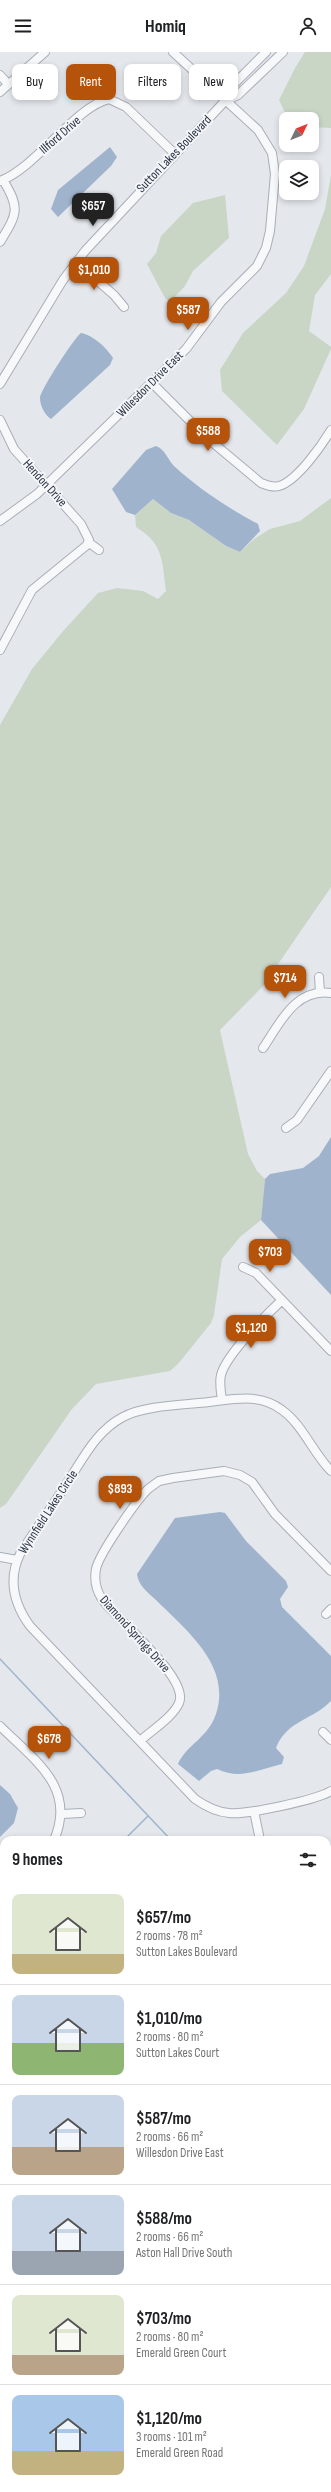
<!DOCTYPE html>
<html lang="en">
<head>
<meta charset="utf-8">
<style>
  body { margin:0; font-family:"Sofia Sans Condensed",sans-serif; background:#f2f2f2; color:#202124; height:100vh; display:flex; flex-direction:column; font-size:15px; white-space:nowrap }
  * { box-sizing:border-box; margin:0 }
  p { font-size:13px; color:#757577 }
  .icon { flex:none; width:22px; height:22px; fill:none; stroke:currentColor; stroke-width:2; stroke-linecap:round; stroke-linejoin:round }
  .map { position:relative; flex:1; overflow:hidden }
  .drawer { position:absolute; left:0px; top:1784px; width:331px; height:656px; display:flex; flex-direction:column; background:#fff; border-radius:12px 12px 0 0; box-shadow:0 2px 6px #0003 }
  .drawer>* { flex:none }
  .top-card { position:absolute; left:12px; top:12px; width:307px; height:36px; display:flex; gap:8px }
  .needle { width:26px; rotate:47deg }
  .fabs { position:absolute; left:279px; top:60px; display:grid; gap:8px }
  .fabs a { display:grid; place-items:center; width:40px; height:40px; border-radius:8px; background:#fff; box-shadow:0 2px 6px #0003; font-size:20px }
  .price { position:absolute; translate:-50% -34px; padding:0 9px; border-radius:8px; background:#b45309; color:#fff; font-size:13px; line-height:26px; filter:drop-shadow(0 1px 2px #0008) }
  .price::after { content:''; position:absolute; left:50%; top:24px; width:12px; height:9px; margin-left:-6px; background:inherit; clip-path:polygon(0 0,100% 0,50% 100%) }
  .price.selected { background:#222; color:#fff }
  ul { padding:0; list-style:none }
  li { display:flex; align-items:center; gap:12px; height:100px; padding:0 12px }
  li+li { border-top:1px solid #e0e0e0 }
  li span { display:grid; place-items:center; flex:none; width:112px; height:80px; border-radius:8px; color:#555 }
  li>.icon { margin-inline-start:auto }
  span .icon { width:48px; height:48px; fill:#fffc; stroke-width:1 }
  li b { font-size:17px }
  h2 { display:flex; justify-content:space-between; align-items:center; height:48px; padding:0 12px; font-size:17px }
  .chip { padding:0 14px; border-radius:8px; background:#fff; box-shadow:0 2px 6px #0003; font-size:14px; line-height:36px }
  .chip.selected { background:#b45309; color:#fff }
  header { display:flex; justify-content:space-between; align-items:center; height:52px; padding:0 12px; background:#fff; font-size:18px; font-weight:700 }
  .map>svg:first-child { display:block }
  .built { fill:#d2d6de }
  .green { fill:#c9d6c5 }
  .water { fill:#9fb4cc }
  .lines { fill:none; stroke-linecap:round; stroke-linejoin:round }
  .stream { stroke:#9fb4cc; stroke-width:1.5 }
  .minor-casing { stroke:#a9aeb7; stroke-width:10 }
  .major-casing { stroke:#a3abb8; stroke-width:12 }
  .minor { stroke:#f7f8fa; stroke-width:8 }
  .major { stroke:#fff; stroke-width:10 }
  .labels { text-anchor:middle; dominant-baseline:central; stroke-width:4; stroke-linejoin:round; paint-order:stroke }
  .street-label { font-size:13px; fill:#2b3445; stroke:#f4f6f9 }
</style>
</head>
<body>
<header><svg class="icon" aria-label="menu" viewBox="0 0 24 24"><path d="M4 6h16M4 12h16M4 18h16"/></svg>Homiq<svg class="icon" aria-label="person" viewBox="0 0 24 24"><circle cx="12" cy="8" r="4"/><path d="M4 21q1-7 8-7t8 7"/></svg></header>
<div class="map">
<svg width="331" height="2440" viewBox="0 0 331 2440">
  <rect width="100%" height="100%" fill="#e4e7ec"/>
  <!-- built -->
  <path class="built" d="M331,2194V2440H260L256,2436H327V2198Z"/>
  <!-- green -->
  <path class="green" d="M305,0H331V76L312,75V67H288L279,48L295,16Z
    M331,123V222L315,243L309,279L331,295V297L304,357L277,393L222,339L220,318L243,281L286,241L304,214L325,157Z
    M225,143L229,186L193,219L185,234L170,250L165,246L147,212L156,201L161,184L193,151Z
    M331,446V835L263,934L220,978L248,1102L257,1119L265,1127L261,1168L240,1185L222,1207L214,1263L211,1271L178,1312L170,1319L96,1332L72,1357L6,1452L0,1456V673L32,617L64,578L98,541L117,536L143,539L158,547L166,539C162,509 164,492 136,475L135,463L153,447L171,461L189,468L226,494L240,500L254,487L270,477L300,469Z
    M331,1792V1947L327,1942V1799Z
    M328,2327L331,2329V2382L327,2386Z"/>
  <!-- water -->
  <path class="water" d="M110,95L117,105L111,114L58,165L51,157L58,138Z
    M81,281C93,283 107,296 113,306L110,313L51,367C45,363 40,354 40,346C40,339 74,286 81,281Z
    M156,394C165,397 168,408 174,414C199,437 228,456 258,472L260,479L240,500L226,494L189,468L171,461L153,447L135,463L126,460L112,437L146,398Z
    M331,1085V1243L261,1168L265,1127L270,1122L303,1116L319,1104Z
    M220,1460L225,1461L246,1489L286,1529L288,1535L280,1547L282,1555L331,1604V1649C313,1668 287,1668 276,1696L284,1705L282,1712C258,1718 240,1728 217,1717L211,1719L199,1729L178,1712C186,1693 208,1686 216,1662C232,1614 186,1578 156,1548C148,1541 138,1533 137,1522L175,1466Z
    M0,1733L10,1742L18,1756L14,1771L0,1785Z
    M0,2014L4,2018V2068L0,2064Z
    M331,2014V2044L327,2048V2019Z"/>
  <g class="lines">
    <!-- stream -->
    <path class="stream" d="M0,1607L171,1788
      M124,1788L148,1764
      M0,1909L4,1905
      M327,1952L331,1956"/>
    <!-- minor casing -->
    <g class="minor-casing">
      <path id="minor" d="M0,23L8,32
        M0,40L45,0
        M225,49L232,34L266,0
        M0,129C37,115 76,54 109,47L126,55L175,102
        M0,190C17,162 21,157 3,128
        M77,211L114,243L124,255
        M152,331L206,385L261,431C266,433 273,436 279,434C297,429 322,393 331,378
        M0,332L63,228L85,199L225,49L238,43L283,0
        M0,368L14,397L81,472L89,488L87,493L32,538L0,598
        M0,469L37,442L186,297L221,250L257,214L266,196L270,179L275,122L272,101L258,78L173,0
        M88,490L99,498
        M319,925L320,940
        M263,996C280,971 295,936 331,941
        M286,1076L297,1068L331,1019
        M243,1215L256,1221L331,1299
        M222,1348C221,1340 219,1331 221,1323C226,1303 266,1263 282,1248
        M331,1419C313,1401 303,1373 282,1358C260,1341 235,1347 209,1350C185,1353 145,1353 123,1365C96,1379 83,1407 67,1431C52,1455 35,1478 20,1502C8,1527 14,1552 30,1574L195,1747C205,1754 216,1760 229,1761C246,1763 316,1748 331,1739
        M0,1505L17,1508
        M326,1562L331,1557
        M0,1674C34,1708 77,1735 54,1788
        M323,1680L331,1688
        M140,1689C152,1678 173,1665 179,1651C190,1626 117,1568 102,1547C96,1538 94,1528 96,1517C99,1502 136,1449 148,1437L159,1429L173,1426L224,1419L240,1423L252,1430L275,1462L331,1519
        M254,1759L260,1788
        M62,1762L81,1761
        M0,1843L4,1839
        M0,1857L4,1861
        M0,2112L4,2116
        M0,2168L4,2165
        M0,2178L4,2183
        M0,2228L4,2224
        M327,2229L331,2232
        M0,2328L4,2324
        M201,2440V2436"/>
    </g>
    <!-- major casing -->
    <g class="major-casing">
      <path id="major" d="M327,2088L331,2084
        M327,2110L331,2107
        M0,2405L4,2401
        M0,2426L4,2422"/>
    </g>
    <!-- minor -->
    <use href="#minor" class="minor"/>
    <!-- major -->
    <use href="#major" class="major"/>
  </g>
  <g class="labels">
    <!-- street labels -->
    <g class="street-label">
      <text transform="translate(60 83) rotate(-41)">Illford Drive</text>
      <text transform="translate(174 102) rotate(-46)">Sutton Lakes Boulevard</text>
      <text transform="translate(150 332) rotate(-45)">Willesdon Drive East</text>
      <text transform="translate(45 431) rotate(48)">Hendon Drive</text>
      <text transform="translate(48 1460) rotate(-57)">Wynnfield Lakes Circle</text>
      <text transform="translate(135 1582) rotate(48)">Diamond Springs Drive</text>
    </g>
  </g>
</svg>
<div class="fabs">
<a><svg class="needle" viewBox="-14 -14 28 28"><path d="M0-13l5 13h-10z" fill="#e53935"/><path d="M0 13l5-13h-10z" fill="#757577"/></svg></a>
<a><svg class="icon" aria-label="layers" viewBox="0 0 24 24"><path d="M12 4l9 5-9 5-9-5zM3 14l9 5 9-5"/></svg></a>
</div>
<b class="price selected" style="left:93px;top:175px">$657</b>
<b class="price" style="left:94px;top:239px">$1,010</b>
<b class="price" style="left:188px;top:279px">$587</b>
<b class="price" style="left:208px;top:400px">$588</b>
<b class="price" style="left:285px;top:947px">$714</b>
<b class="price" style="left:270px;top:1221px">$703</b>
<b class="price" style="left:251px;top:1297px">$1,120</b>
<b class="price" style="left:120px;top:1458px">$893</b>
<b class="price" style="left:49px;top:1708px">$678</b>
<div class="top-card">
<a class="chip">Buy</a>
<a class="chip selected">Rent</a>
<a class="chip">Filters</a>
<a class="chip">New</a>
</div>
<section class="drawer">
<h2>9 homes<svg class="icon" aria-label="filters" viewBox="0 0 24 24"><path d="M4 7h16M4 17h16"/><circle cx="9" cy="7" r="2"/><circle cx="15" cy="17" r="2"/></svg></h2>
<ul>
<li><span style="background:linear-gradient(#dfe7d0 75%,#c2b280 0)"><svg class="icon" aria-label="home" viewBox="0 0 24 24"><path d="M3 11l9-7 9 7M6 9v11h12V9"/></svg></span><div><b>$657/mo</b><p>2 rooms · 78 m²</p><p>Sutton Lakes Boulevard</p></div></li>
<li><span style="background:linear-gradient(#c9d6e8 60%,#8fb573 0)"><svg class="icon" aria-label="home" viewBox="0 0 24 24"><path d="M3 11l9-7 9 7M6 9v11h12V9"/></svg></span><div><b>$1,010/mo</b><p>2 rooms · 80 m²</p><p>Sutton Lakes Court</p></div></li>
<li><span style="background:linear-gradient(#c9d6e8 65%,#b9a48a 0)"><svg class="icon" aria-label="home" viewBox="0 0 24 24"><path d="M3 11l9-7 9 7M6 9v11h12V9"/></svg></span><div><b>$587/mo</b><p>2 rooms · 66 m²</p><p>Willesdon Drive East</p></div></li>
<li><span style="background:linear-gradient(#c9d6e8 70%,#9aa5b1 0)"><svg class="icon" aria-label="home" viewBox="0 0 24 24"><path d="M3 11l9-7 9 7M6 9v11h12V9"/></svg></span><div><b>$588/mo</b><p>2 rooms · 66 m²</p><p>Aston Hall Drive South</p></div></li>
<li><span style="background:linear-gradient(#dfe7d0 75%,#b9a48a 0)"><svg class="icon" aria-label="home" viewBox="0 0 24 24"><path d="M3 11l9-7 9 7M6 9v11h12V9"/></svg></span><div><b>$703/mo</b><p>2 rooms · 80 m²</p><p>Emerald Green Court</p></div></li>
<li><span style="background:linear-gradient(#a9c7e8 70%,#c2b280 0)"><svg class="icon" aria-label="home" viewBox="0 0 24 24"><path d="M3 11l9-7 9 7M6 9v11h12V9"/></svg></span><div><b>$1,120/mo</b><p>3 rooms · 101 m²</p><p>Emerald Green Road</p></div></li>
</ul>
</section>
</div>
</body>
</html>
